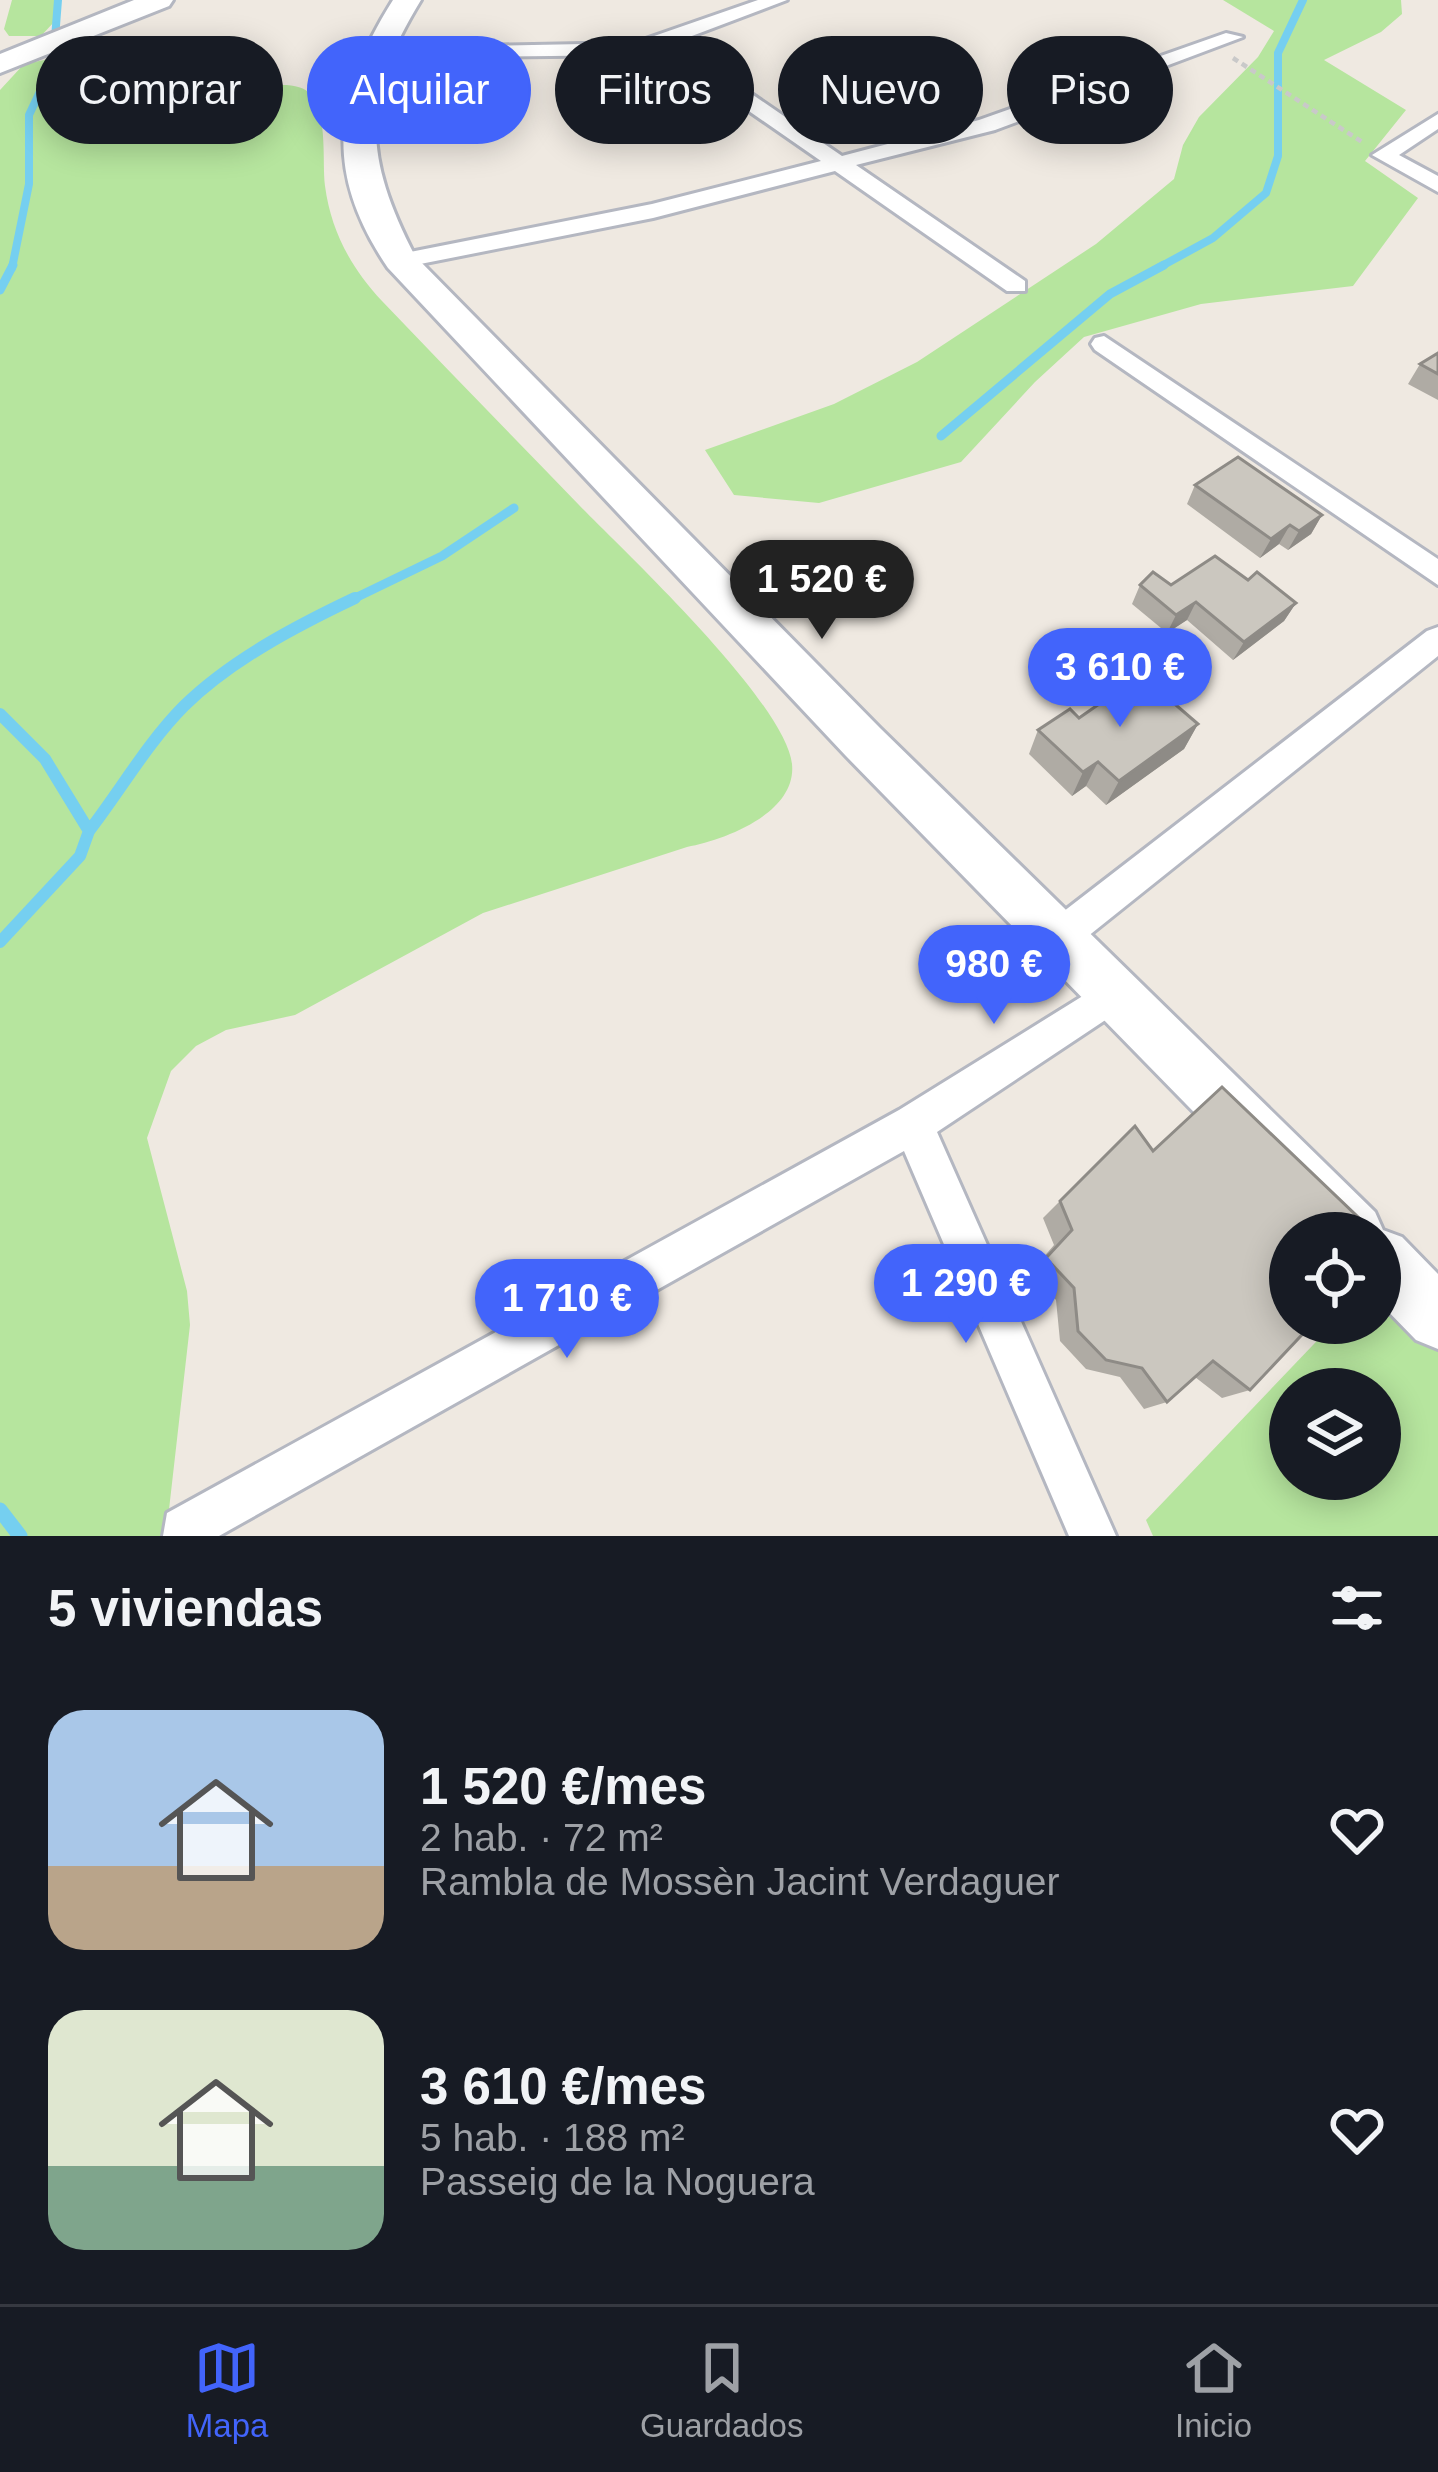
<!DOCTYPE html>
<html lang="es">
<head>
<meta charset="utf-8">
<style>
  body { margin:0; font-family:Helvetica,sans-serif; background:#20242c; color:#f1f3f6; height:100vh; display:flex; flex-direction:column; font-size:45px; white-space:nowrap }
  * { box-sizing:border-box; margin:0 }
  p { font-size:39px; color:#9ea1a6 }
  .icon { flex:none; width:66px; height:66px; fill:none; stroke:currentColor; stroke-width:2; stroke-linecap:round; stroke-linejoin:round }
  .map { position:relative; height:1536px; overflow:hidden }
  .panel { display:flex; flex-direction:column; background:#171b24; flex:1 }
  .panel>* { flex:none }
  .banner { position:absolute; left:36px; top:36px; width:1368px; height:108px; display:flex; gap:24px }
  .fabs { position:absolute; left:1269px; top:1212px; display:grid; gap:24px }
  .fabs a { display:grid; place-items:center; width:132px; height:132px; border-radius:50%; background:#171b24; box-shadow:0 6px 30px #0003; font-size:60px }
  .price { position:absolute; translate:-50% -102px; padding:0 27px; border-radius:42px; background:#4264fb; color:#fff; font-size:39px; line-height:78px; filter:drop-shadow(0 3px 6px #0008) }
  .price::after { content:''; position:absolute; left:50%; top:72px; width:36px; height:27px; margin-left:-18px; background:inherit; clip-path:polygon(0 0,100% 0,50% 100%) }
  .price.on { background:#222; color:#fff }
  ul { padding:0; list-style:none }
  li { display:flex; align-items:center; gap:36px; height:300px; padding:0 48px }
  li span { display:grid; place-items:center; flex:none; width:336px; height:240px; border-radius:36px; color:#555 }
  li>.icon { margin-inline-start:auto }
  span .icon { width:144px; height:144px; fill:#fffc; stroke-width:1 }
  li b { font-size:51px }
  h2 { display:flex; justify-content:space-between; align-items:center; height:144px; padding:0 48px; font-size:51px }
  .tag { padding:0 42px; border-radius:54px; background:#171b24; box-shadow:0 6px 30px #0003; font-size:42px; line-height:108px }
  .tag.on { background:#4264fb; color:#fff }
  .menu { display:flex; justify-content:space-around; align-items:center; height:168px; border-top:3px solid #363941; background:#171b24; font-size:33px; color:#9ea1a6 }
  .menu a { display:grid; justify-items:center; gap:6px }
  .menu .on { color:#4264fb }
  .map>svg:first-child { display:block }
  .green { fill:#b6e59e; fill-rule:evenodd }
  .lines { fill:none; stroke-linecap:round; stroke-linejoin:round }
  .stream-far3 { stroke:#75cff0; stroke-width:8 }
  .stream-far2 { stroke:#75cff0; stroke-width:9 }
  .stream-far1 { stroke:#75cff0; stroke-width:12 }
  .stream { stroke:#75cff0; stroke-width:15 }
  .street-casing { stroke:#b4b7c1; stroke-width:6 }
  .secondary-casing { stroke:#b4b7c1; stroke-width:6 }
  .path { stroke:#c9c9c9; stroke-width:4.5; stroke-dasharray:6 4.5; stroke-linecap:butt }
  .street { fill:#fff; fill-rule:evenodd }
  .secondary { fill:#fff; fill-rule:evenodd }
  .wall { fill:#afaba4 }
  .shaded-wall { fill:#8e8b86 }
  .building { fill:#cbc7bf; stroke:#8e8b86; stroke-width:3 }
</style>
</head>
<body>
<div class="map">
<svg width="1438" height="1536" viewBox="0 0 1438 1536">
  <rect width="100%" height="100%" fill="#efe9e1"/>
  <!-- green -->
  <path class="green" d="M12,0H56L54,22L41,36H9L4,29Z
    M1223,0H1401L1402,14L1381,32L1324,60L1406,110L1365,161L1418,198L1353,286L1201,304L1084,337L1035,382L961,462L819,503L734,495L705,450L834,404L917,362L1096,244L1174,179L1183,145L1199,117L1258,57L1274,31Z
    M59,57H73L78,65L72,97L77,113C127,137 181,106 230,94C248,89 297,76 311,95C328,118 322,159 325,186C331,231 351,268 382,301C447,369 513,437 579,505C627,554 785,702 792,764C797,813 725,840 687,847L483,913L295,1015L226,1030L196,1046L171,1071L147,1138L187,1291L190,1325L166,1536H0V90L24,64Z
    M1380,1275L1438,1348V1536H1153L1146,1520L1334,1323H1380ZM1290,1389H1380V1479H1290Z"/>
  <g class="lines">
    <!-- stream-far3 -->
    <path class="stream-far3" d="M12,268L29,184V115L53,64L58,0
      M1158,268L1213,238L1266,193L1278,156V53L1303,0"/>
    <!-- stream-far2 -->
    <path class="stream-far2" d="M0,290L13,265
      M941,436L1110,294L1164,265
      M349,601L442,556L514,508"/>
    <!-- stream-far1 -->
    <path class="stream-far1" d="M0,714L45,759L89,831L80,856L0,942
      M89,831C120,791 148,742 184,706C231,660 296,626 355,598"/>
    <!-- stream -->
    <path class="stream" d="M0,1510L20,1536"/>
    <!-- street casing -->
    <g class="street-casing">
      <path id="street" d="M758,0H787L676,42L842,156L979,120L1226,33L1243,37L995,130L856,165L1025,281V291H1007L835,171L653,218L400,268L392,266L388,261L400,254L652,204L821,161L658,48L636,55L376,58L366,52L369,48L634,43Z
        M1438,114V129L1399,155L1438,176V192L1372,155Z
        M1104,336L1438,559V585L1095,350L1091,344L1095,338Z
        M1438,627V656L1072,949L1059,954L1046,949L1041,937L1046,925L1427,631Z
        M1115,976L1128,981L1134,993L1128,1005L937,1132L1116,1536H1069L904,1151L219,1536H163L167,1513L899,1110Z"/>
    </g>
    <!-- secondary casing -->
    <g class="secondary-casing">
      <path id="secondary" d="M134,0H173L169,6L0,73V54Z
        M393,0H421C361,98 363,155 415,256L880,728L1375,1212L1383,1230L1402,1237L1438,1274V1349L1416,1340L1380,1303V1233H1312L846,756L388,268C322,171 334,94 393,0Z"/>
    </g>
    <!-- path -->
    <path class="path" d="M1233,58L1362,142"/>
    <!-- street -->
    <use href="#street" class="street"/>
    <!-- secondary -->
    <use href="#secondary" class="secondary"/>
  </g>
  <!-- wall -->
  <path class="wall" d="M1438,353V400L1408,384L1420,364Z
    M1195,485L1322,515L1311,534L1288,550L1279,544L1260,558L1187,504Z
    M1248,580L1296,603L1284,621L1233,660L1187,620L1167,633L1132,604L1140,585Z
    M1079,718L1198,724L1184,749L1106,805L1086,786L1072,796L1029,754L1038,730Z
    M1135,1126L1153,1151L1290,1233L1250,1390L1222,1398L1195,1377L1167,1402L1144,1409L1120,1377L1086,1369L1060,1341L1056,1300L1030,1273L1054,1245L1043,1218Z"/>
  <!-- shaded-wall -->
  <path class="shaded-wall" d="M1322,515L1311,534L1288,550L1299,531Z
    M1290,525L1279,544L1260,558L1271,539Z
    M1196,602L1187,620L1167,633L1176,615Z
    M1296,603L1284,621L1233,660L1244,642Z
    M1198,724L1184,749L1106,805L1119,781Z
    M1098,762L1086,786L1072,796L1083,772Z"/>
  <!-- building -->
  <path class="building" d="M1438,353V374L1420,364Z
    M1238,457L1322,515L1299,531L1290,525L1271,539L1195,485Z
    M1215,556L1248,580L1257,572L1296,603L1244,642L1196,602L1176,615L1140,585L1153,572L1171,585Z
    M1141,675L1198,724L1119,781L1098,762L1083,772L1038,730L1070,709L1079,718Z
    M1222,1087L1360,1219L1349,1233H1290V1323H1313L1250,1390L1213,1361L1167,1402L1142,1368L1106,1360L1078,1331L1074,1288L1046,1258L1072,1230L1060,1201L1135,1126L1153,1151Z"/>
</svg>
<div class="fabs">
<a><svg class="icon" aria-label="locate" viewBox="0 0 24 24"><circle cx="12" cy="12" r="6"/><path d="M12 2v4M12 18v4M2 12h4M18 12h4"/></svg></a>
<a><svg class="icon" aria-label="layers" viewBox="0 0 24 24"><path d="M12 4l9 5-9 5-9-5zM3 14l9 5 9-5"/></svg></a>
</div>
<b class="price on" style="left:822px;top:642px">1 520 €</b>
<b class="price" style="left:1120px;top:730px">3 610 €</b>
<b class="price" style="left:994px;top:1027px">980 €</b>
<b class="price" style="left:966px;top:1346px">1 290 €</b>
<b class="price" style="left:567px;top:1361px">1 710 €</b>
<div class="banner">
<a class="tag">Comprar</a>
<a class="tag on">Alquilar</a>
<a class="tag">Filtros</a>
<a class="tag">Nuevo</a>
<a class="tag">Piso</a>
</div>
</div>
<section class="panel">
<h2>5 viviendas<svg class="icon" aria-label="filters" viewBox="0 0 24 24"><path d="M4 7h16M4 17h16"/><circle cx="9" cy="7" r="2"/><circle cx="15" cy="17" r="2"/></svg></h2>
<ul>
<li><span style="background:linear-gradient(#a9c7e8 65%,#b9a48a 0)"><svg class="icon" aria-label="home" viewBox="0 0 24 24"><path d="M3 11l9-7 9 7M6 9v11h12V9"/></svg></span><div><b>1 520 €/mes</b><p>2 hab. · 72 m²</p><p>Rambla de Mossèn Jacint Verdaguer</p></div><svg class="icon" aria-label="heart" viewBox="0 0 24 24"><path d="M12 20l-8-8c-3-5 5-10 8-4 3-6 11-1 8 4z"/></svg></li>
<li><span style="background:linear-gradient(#dfe7d0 65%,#7fa58c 0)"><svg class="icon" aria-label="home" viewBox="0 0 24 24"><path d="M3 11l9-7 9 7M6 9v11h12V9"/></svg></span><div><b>3 610 €/mes</b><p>5 hab. · 188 m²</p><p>Passeig de la Noguera</p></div><svg class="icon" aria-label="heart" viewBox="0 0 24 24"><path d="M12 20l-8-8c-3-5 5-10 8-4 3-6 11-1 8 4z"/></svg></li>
</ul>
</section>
<nav class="menu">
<a class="on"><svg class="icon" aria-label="map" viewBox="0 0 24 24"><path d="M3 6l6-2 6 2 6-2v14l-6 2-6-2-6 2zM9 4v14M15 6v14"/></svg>Mapa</a>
<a><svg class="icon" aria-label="saved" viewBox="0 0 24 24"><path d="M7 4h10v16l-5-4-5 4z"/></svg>Guardados</a>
<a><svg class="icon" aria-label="home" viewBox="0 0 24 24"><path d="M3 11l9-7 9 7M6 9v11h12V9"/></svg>Inicio</a>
</nav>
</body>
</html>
